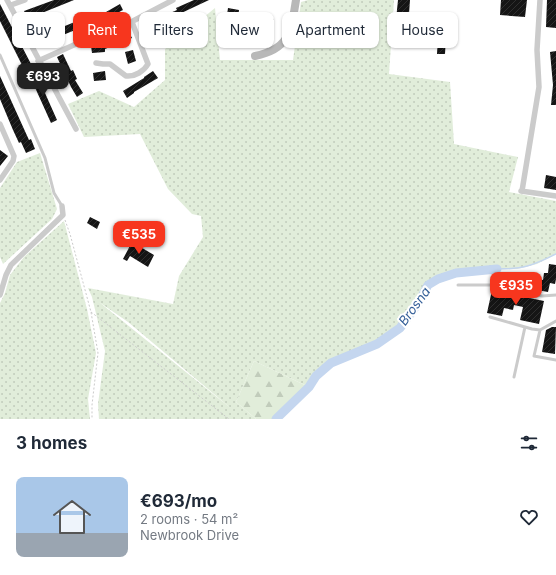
<!DOCTYPE html>
<html lang="en">
<head>
<meta charset="utf-8">
<style>
  body { margin:0; font-family:Inter,sans-serif; background:#f6f6f7; color:#1f2937; height:100vh; display:flex; flex-direction:column; font-size:15px; white-space:nowrap }
  * { box-sizing:border-box; margin:0 }
  p { font-size:13px; color:#747a83 }
  .icon { flex:none; width:22px; height:22px; fill:none; stroke:currentColor; stroke-width:2; stroke-linecap:round; stroke-linejoin:round }
  .map { position:relative; height:419px; overflow:hidden }
  .side { display:flex; flex-direction:column; background:#fff; flex:1 }
  .side>* { flex:none }
  .banner { position:absolute; left:12px; top:12px; width:532px; height:36px; display:flex; gap:8px }
  .price { position:absolute; translate:-50% -34px; padding:0 9px; border-radius:8px; background:#f7361e; color:#fff; font-size:13px; line-height:26px; filter:drop-shadow(0 1px 2px #0008) }
  .price::after { content:''; position:absolute; left:50%; top:24px; width:12px; height:9px; margin-left:-6px; background:inherit; clip-path:polygon(0 0,100% 0,50% 100%) }
  .price.on { background:#222; color:#fff }
  ul { padding:0; list-style:none }
  li { display:flex; align-items:center; gap:12px; height:100px; padding:0 16px }
  li+li { border-top:1px solid #e0e1e3 }
  li span { display:grid; place-items:center; flex:none; width:112px; height:80px; border-radius:8px; color:#555 }
  li>.icon { margin-inline-start:auto }
  span .icon { width:48px; height:48px; fill:#fffc; stroke-width:1 }
  li b { font-size:17px }
  h2 { display:flex; justify-content:space-between; align-items:center; height:48px; padding:0 16px; font-size:17px }
  .tag { padding:0 14px; border-radius:8px; background:#fff; box-shadow:0 1px 3px #0004; font-size:14px; line-height:36px }
  .tag.on { background:#f7361e; color:#fff }
  .map>svg:first-child { display:block }
  .grass { fill:url(#grass-dots); fill-rule:evenodd }
  .forest { fill:url(#forest-firs) }
  .lines { fill:none; stroke-linecap:round; stroke-linejoin:round }
  .stream { stroke:#c4d6ef; stroke-width:1.5 }
  .river { stroke:#c4d6ef; stroke-width:9 }
  .building { fill:url(#building-hatch) }
  .path { stroke:#cbcbcb; stroke-width:1; stroke-dasharray:2 2; stroke-linecap:butt }
  .lane { stroke:#cbcbcb; stroke-width:3 }
  .street { stroke:#cbcbcb; stroke-width:5.5 }
  .secondary { stroke:#b8b8b8; stroke-width:8 }
  .labels { text-anchor:middle; dominant-baseline:central; stroke-width:4; stroke-linejoin:round; paint-order:stroke }
  .water-label { font-size:13px; font-style:italic; fill:#345f98; stroke:#fff }
</style>
</head>
<body>
<div class="map">
<svg width="556" height="419" viewBox="0 0 556 419">
  <defs>
    <pattern id="grass-dots" width="8" height="8" patternUnits="userSpaceOnUse"><rect width="8" height="8" fill="#e1edda"/><path d="M2 2h.1M6 6h.1" fill="none" stroke="#c1ccbb" stroke-width="1.8" stroke-linecap="round"/></pattern>
    <pattern id="forest-firs" width="22" height="20" patternUnits="userSpaceOnUse"><rect width="22" height="20" fill="#e1edda"/><path d="M5 1l3.5 6h-7zM16 11l3.5 6h-7z" fill="#c1ccbb"/></pattern>
    <pattern id="building-hatch" width="6" height="6" patternUnits="userSpaceOnUse"><rect width="6" height="6" fill="#151515"/><path d="M-1 1l2-2M0 6l6-6M5 7l2-2" fill="none" stroke="#2f2f2f"/></pattern>
  </defs>
  <rect width="100%" height="100%" fill="#fff"/>
  <!-- grass -->
  <path class="grass" d="M308,0H394L389,74L450,82L454,144L518,157L509,192L556,201V254L537,264L517,269H497L456,273L438,279L428,285L419,302L400,328L377,344L331,363L316,376L309,387L254,361L236,402L256,419H99L98,404L105,351L92,297L88,288L173,304L179,276L203,237L201,216L192,214L168,189L140,134L84,137L68,104L99,91L134,107L165,80V49L215,8L220,60H293L301,2ZM99,302L128,322L233,410Z
    M40,153L57,209L52,219L3,264L0,257V188L17,162Z
    M64,221L87,309L96,353L88,399L90,419H0V303L5,293L10,275L24,257Z"/>
  <!-- forest -->
  <path class="forest" d="M254,361L309,387L276,419H256L236,402Z"/>
  <g class="lines">
    <!-- stream -->
    <path class="stream" d="M497,269C523,269 532,266 556,254"/>
    <!-- river -->
    <path class="river" d="M276,419L309,387L316,376L331,363L377,344L400,328L419,302L428,285L438,279L456,273L497,269"/>
  </g>
  <!-- building -->
  <path class="building" d="M54,0H74L27,19L24,11Z
    M194,0H209L175,16L177,22L165,27L161,17L177,10L176,8Z
    M398,0H410L408,28L423,29L422,40L401,38V40L394,39Z
    M501,0H527L525,17L500,15Z
    M547,0H556V28L546,27Z
    M0,4L31,64L23,67L0,21Z
    M120,4L123,10L102,21L99,16Z
    M228,8L239,10L237,26L259,28L261,17L274,19L271,42L224,36Z
    M82,19L85,26L41,44L38,37Z
    M97,21L102,33L95,36L90,24Z
    M152,25L155,32L145,36L142,30Z
    M129,32L132,38L105,49V52L92,53L91,46L109,45L107,42Z
    M438,36L446,37L445,54H437Z
    M133,50L136,61L128,64L125,52Z
    M556,51V105H551L553,85L550,52Z
    M63,54L71,71L73,70L77,79L75,80L83,93L77,97L71,87L57,57Z
    M33,71L39,85L41,84L57,120L51,123L33,83H31L27,73Z
    M105,71L106,80L94,81L93,73Z
    M153,71L158,78L134,92V93L127,98L123,91L144,78V77Z
    M0,76L24,129L29,140L31,139L35,149L26,153L21,142L19,143L13,130L0,99Z
    M0,150L8,156L0,166Z
    M546,175L556,177V190L544,188Z
    M90,217L100,222L97,229L87,223Z
    M132,242L154,255L148,267L130,256L127,261L123,259Z
    M549,264L556,265V279L555,284L550,283L548,292L516,286L518,276L543,280L544,273H548Z
    M492,290L544,301L539,324L520,320L523,307L514,305L513,310L504,308L502,316L487,313Z
    M552,327H556L555,354L542,352L546,330Z"/>
  <g class="lines">
    <!-- path -->
    <path class="path" d="M65,220L70,234L91,312L98,353L92,405V419
      M91,312L229,419"/>
    <!-- lane -->
    <path class="lane" d="M0,55L45,158L54,193L62,206
      M458,285H491L542,296L556,295
      M490,317L532,329L540,330
      M556,321L540,330L534,356L556,360
      M514,377L525,327"/>
    <!-- street -->
    <path class="street" d="M7,0L76,129
      M11,5L25,0
      M110,33L173,0
      M38,61L85,40
      M96,63L103,64H110L126,76C135,77 144,71 148,64L132,22
      M0,124L14,156L13,161L0,180
      M521,191L556,196
      M522,191L539,87L537,50L540,0
      M0,295L6,275L11,265L63,215L62,206"/>
    <!-- secondary -->
    <path class="secondary" d="M255,56C290,49 291,31 296,0"/>
  </g>
  <g class="labels">
    <!-- water labels -->
    <g class="water-label">
      <text transform="translate(414 306) rotate(-54)">Brosna</text>
    </g>
  </g>
</svg>
<b class="price on" style="left:43px;top:97px">€693</b>
<b class="price" style="left:139px;top:255px">€535</b>
<b class="price" style="left:516px;top:306px">€935</b>
<div class="banner">
<a class="tag">Buy</a>
<a class="tag on">Rent</a>
<a class="tag">Filters</a>
<a class="tag">New</a>
<a class="tag">Apartment</a>
<a class="tag">House</a>
</div>
</div>
<section class="side">
<h2>3 homes<svg class="icon" aria-label="filters" viewBox="0 0 24 24"><path d="M4 7h16M4 17h16"/><circle cx="9" cy="7" r="2"/><circle cx="15" cy="17" r="2"/></svg></h2>
<ul>
<li><span style="background:linear-gradient(#a9c7e8 70%,#9aa5b1 0)"><svg class="icon" aria-label="home" viewBox="0 0 24 24"><path d="M3 11l9-7 9 7M6 9v11h12V9"/></svg></span><div><b>€693/mo</b><p>2 rooms · 54 m²</p><p>Newbrook Drive</p></div><svg class="icon" aria-label="heart" viewBox="0 0 24 24"><path d="M12 20l-8-8c-3-5 5-10 8-4 3-6 11-1 8 4z"/></svg></li>
</ul>
</section>
</body>
</html>
